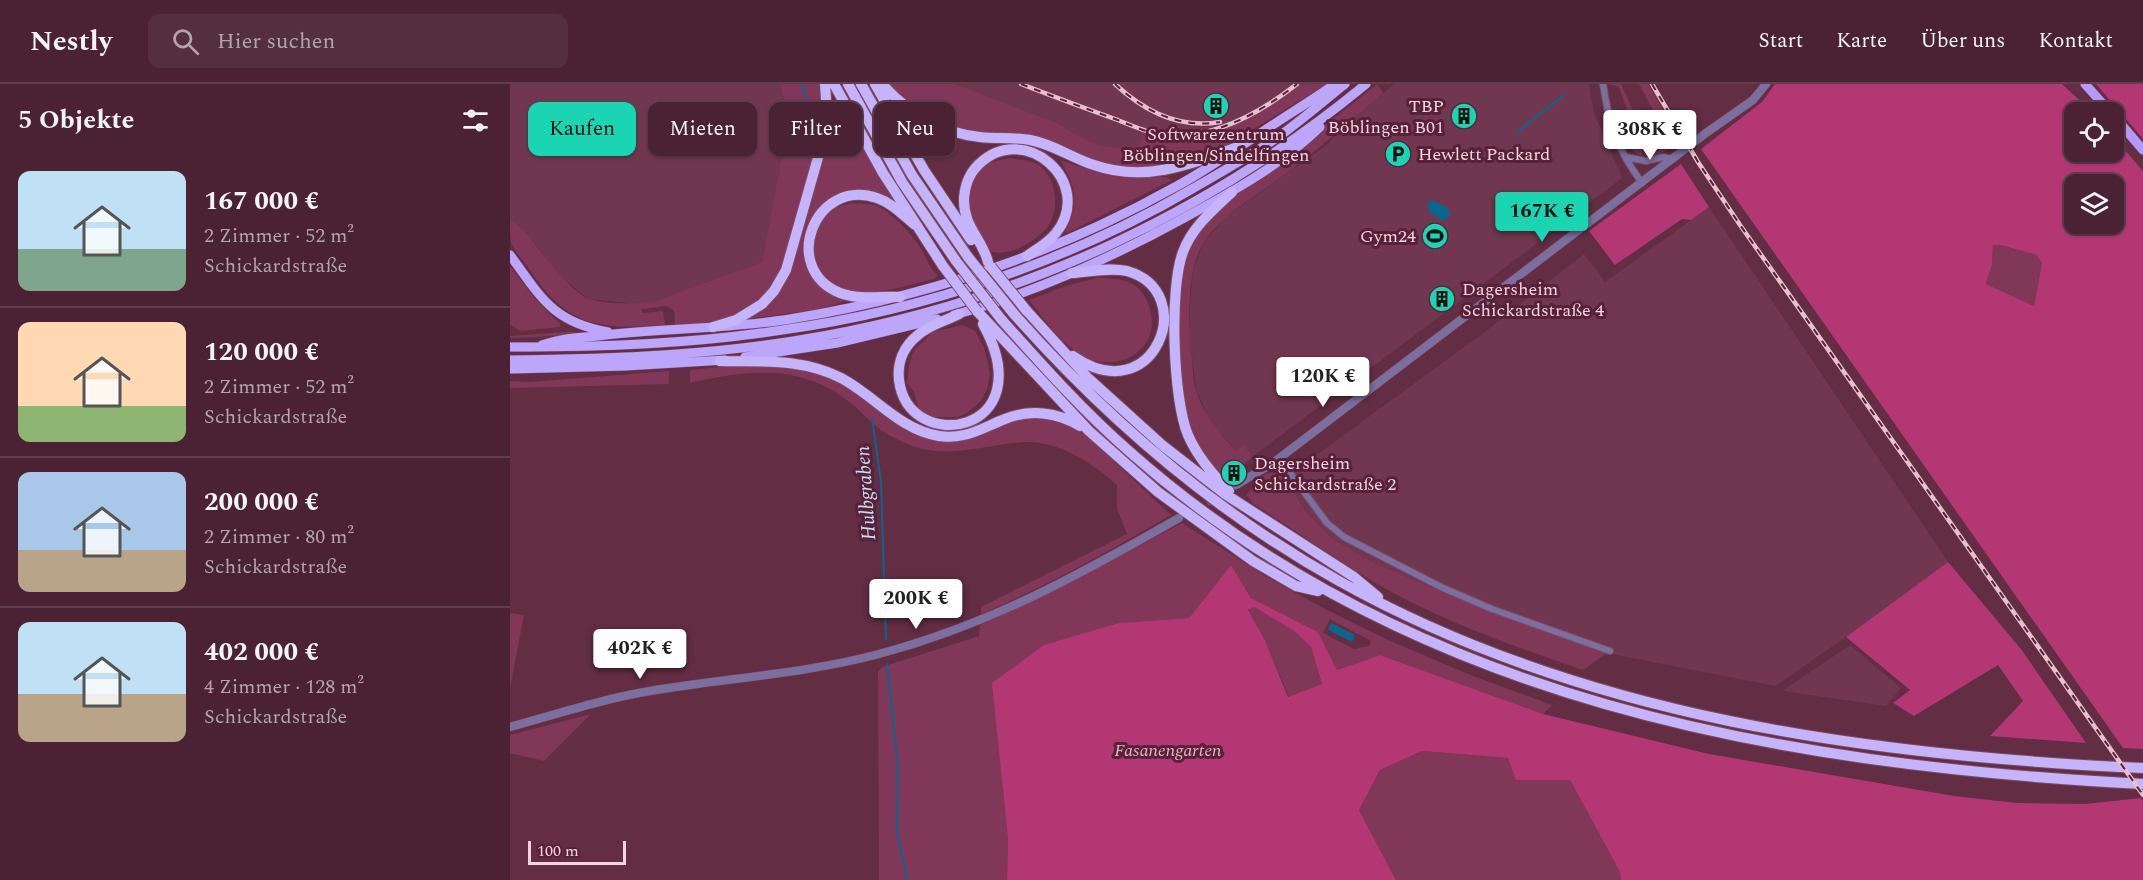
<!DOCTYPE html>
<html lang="de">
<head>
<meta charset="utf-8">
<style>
  body { margin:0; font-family:Spectral,serif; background:#542f3f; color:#f1f3f6; height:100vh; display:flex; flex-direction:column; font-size:22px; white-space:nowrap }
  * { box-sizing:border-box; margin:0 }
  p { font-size:20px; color:#b2a4ac }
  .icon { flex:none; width:33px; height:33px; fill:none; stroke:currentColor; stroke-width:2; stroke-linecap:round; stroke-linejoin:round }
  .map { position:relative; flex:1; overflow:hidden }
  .side { display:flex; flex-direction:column; background:#4a2233; width:510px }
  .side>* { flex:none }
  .hud { position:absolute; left:18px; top:18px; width:570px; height:54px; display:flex; gap:12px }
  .fabs { position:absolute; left:1554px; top:18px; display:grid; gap:12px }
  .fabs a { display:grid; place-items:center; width:60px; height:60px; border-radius:12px; background:#4a2233; box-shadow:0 2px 4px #0004,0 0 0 2px #613f4e; font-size:30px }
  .scale { position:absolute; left:18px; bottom:15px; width:98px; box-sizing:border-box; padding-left:6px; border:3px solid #f6d3df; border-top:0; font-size:16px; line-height:21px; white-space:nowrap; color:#f6d3df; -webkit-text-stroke:4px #572239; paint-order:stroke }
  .price { position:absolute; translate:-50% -51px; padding:0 14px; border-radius:6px; background:#fff; color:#222; font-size:20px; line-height:39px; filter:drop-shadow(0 2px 3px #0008) }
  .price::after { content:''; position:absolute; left:50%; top:36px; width:18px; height:14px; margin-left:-9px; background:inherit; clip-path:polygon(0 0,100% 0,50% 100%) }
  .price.active { background:#19d5b2; color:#111 }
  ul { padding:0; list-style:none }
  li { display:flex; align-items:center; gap:18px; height:150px; padding:0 18px }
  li+li { border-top:2px solid #613f4e }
  li span { display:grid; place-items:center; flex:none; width:168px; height:120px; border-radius:12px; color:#555 }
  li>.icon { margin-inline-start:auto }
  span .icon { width:72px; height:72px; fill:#fffc; stroke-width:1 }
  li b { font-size:26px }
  h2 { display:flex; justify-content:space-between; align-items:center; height:72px; padding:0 18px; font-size:26px }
  .pill { padding:0 21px; border-radius:12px; background:#4a2233; box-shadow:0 2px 4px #0004,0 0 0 2px #613f4e; font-size:21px; line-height:54px }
  .pill.active { background:#19d5b2; color:#111 }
  header { display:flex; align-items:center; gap:36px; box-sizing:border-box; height:84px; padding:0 30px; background:#4a2233; border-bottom:2px solid #613f4e }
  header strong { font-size:28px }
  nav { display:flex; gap:33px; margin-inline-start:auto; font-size:21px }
  .search { width:420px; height:54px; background:#542f3f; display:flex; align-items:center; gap:15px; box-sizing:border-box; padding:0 21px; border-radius:12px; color:#b2a4ac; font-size:22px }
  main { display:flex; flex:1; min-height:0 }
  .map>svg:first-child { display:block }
  .built { fill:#723750 }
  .green { fill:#813858; fill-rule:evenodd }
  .forest { fill:#b23772; fill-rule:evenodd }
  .water { fill:#07678f }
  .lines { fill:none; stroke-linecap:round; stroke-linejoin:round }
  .stream { stroke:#07678f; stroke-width:2 }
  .tertiary-tunnel { stroke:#79465b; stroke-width:8; stroke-dasharray:8 4; stroke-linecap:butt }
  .minor-casing { stroke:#7d4b60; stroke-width:8 }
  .tertiary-casing { stroke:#7d4b60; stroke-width:9 }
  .primary-casing { stroke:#7d4b60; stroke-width:10 }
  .trunk-casing { stroke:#7d4b60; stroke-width:10 }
  .motorway-casing { stroke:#7d4b60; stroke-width:12 }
  .minor { stroke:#7b6fa0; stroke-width:6 }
  .tertiary { stroke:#7b6fa0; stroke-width:8 }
  .primary { stroke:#b399fd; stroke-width:9 }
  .trunk { stroke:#bca6fc; stroke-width:9 }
  .motorway { stroke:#c5b4fc; stroke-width:10 }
  .rail-casing { stroke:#e6c0ce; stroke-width:4.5 }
  .rail { stroke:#572239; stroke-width:2; stroke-dasharray:7; stroke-linecap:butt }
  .motorway-bridge-casing { stroke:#7d4b60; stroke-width:12; stroke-linecap:butt }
  .motorway-bridge { stroke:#c5b4fc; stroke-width:10 }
  .labels { text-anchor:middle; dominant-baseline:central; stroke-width:6; stroke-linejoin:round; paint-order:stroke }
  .poi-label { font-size:18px; fill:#f6d3df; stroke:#572239; text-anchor:start }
  .park-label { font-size:18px; font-style:italic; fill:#eeafc7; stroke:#572239 }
  .water-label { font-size:20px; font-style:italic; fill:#c4e1f3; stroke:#572239 }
</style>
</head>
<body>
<header>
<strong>Nestly</strong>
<div class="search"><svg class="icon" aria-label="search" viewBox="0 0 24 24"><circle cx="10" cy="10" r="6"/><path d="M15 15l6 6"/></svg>Hier suchen</div>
<nav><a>Start</a><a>Karte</a><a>Über uns</a><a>Kontakt</a></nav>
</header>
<main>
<section class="side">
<h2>5 Objekte<svg class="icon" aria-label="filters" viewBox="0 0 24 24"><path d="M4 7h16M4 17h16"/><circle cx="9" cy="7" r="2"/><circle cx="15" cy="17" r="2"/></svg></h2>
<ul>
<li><span style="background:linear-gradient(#bfe0f5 65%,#7fa58c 0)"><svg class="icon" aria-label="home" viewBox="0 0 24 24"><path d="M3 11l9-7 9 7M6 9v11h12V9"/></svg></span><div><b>167 000 €</b><p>2 Zimmer · 52 m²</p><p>Schickardstraße</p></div></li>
<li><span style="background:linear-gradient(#ffd9b3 70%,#8fb573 0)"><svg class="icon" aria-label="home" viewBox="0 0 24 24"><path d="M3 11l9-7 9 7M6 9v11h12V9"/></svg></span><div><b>120 000 €</b><p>2 Zimmer · 52 m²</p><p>Schickardstraße</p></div></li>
<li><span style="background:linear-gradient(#a9c7e8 65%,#b9a48a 0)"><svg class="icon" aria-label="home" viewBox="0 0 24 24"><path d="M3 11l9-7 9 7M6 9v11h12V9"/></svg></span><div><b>200 000 €</b><p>2 Zimmer · 80 m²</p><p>Schickardstraße</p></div></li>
<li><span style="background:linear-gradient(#bfe0f5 60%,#b9a48a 0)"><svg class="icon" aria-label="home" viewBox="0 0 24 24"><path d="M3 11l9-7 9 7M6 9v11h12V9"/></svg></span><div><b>402 000 €</b><p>4 Zimmer · 128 m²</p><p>Schickardstraße</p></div></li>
</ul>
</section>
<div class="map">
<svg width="1633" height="796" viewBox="0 0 1633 796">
  <rect width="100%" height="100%" fill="#632d44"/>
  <!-- built -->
  <path class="built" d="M0,0H270L277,28V44L252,178L145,217L129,220L79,215L51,193L25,159L0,135Z
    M445,0H791L761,23L710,46L680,53L663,54L643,51L631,47L632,52L630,60L623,65L591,62L569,52L545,38Z
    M884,0H1079L1084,29L1112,94L1005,176L750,367L742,373L734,361L726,367L700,337L686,305L680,255V220L683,187L693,159L717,132L818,60L830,46Z
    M1199,123L1438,478L1336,553L1265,602L1097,569L1024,543L951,516L863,478L823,455L796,428L775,394L976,247L1074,170L1095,198Z
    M1340,561L1391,604L1376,622L1272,607Z"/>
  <!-- green -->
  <path class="green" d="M270,0H309C312,10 312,21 311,32C308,64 298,94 289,125C281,153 277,187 257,210C234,235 200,239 169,241H165L164,227L157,222L131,225L133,229L153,227L155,241C92,245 60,245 22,189C15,179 5,168 1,158C0,152 0,142 0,135C12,143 23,157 32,169C43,182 63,209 79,215C96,221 127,220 145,217L252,178L277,44V28Z
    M376,0H445L545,38L569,52L591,62L623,65L630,60L632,52L627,40C680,54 707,47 755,21C764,16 771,6 780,1C789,0 807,0 817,0L714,63L666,81L615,84L592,80L554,63L462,49L420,35Z
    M867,0L873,9C842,36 811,63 778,88C750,110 715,127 694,158C677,183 678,236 681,265C683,278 682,293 686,306C693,330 709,349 726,367L734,360L742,373L721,395L715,389L709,393L679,346L670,293L669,196L684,152L727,110L756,89Z
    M1099,0H1111L1124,29L1119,31L1109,3Z
    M1129,0H1138L1169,54C1160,65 1149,74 1134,71V65H1147L1160,58Z
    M323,20L339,41L387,122L330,110C300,129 288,146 297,181L338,216L311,225L237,235L265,210L321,22Z
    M1103,22L1111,41L1121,56L1125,54L1133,65L1132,71C1112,67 1108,38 1103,22Z
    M499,74C510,76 522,76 531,83C548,97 550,129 535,146C521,160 496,175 477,166C460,130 447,113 476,79Z
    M550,76L592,90L613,94L656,93L662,96L557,149L555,147C570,118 566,103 550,76Z
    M341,119C349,120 358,119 365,121C382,128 404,152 413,168C418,177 420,185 428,191L424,195C397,201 369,212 342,207C292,197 292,128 341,119Z
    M1483,161H1491L1526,171L1532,179L1524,222L1476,200L1482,181Z
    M0,182L27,217L51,241L49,243L10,247L0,240Z
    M587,194C598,194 612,194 622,200C629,203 634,211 637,217C656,259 616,290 577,274C553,263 535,236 519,216L556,202Z
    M453,241L465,247L474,263L480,289L477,305L471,317L457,329L448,333H423L409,325L404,308L397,299L399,281L404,266L423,248Z
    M55,248H65V251L0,254V252Z
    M257,278L313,290L339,304L384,339L420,355L433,357L504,335L543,334L569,346L582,357L661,431C599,467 537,502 471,530V523L617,450L607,425V401C584,380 550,358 518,358C482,359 446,374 409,364C398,361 382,353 372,347C361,339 352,328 341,319C290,279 239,286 180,299V286Z
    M159,287V300L0,304V297L20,298Z
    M766,389L775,394L796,428L823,455L863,478L951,516L1097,569L1073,586C1018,567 963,548 911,523C851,495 799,455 744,420L736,411L755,390Z
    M672,439L757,493L815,525L878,556L958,590L1042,621L1033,630L870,571L827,586L808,548L741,514L721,481L679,534L609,539L498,753L497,796H369L368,588L372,583L469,552L470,541L548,505ZM820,535L861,557L859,562L844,565L813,549Z
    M744,523L784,547L801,563L812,600L779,613L755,556L738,526Z
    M0,529L14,531L0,604Z
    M81,630L34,677L0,669V651Z
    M912,667L998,674L1007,696H1060L1110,788L1111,796H886L849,726L870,686Z"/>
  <!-- forest -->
  <path class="forest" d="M1265,0H1552L1582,28H1564V68H1604V53L1633,87V665L1613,664L1191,65L1252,18ZM1604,100V140H1564V100ZM1483,161H1491L1526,171L1532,179L1524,222L1476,200L1482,181Z
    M1586,0H1633V55Z
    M1171,80L1199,123L1181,136L1172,135L1105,181L1079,147Z
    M1438,478L1511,565L1576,659L1480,652L1513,617L1488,581L1404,632L1383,619L1400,606L1336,553Z
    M721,481L741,514L808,548L827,586L870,571L1033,630L1199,670L1444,712L1507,719L1575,720L1631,714L1633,717V796H1111L1110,788L1060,696H1006L998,674L912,667L870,686L849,726L886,796H497L498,753L482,599L534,561L609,539L679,534ZM744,523L784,547L801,563L812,600L778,613L755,556L738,526Z"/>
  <!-- water -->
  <path class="water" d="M922,116C929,120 937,121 941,130L933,137L923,130L921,131L918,123V119Z
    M821,539L845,551L842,558L818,546Z"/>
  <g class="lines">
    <!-- stream -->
    <path class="stream" d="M292,0L301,35
      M1007,48L1054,11
      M362,334L371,398L376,555
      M377,580L388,685L387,748L397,796"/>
    <!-- tertiary-tunnel -->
    <path class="tertiary-tunnel" d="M676,431L717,407"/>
    <!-- minor casing -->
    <g class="minor-casing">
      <path id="minor" d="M1093,0C1099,41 1107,65 1132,99
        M1116,73L1136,77L1153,73L1163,75
        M769,374L817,439L834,453L931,503L982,525L1100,567"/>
    </g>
    <!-- tertiary casing -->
    <g class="tertiary-casing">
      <path id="tertiary" d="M726,401L763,379L1196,49L1243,16L1256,0
        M0,643C47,630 92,615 140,607C216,594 294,590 369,570C481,540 569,491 669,434"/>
    </g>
    <!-- primary casing -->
    <g class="primary-casing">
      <path id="primary" d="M1575,0L1600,28
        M1604,32L1633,66"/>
    </g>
    <!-- trunk casing -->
    <g class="trunk-casing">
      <path id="trunk" d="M0,171C31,213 42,238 98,248
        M444,231C524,209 601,174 674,134C722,108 771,81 810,43
        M32,261C53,253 73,254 95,251C157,244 219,245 280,235C415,213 545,170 665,103C692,89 716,71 742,55C769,36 798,19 825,0
        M0,263C91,263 182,260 272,246C415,226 557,178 682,105C713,87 746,69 775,48C795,33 815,16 835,0
        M235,273L327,259L427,235
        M0,276C105,275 210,271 313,252C512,216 701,128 856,0
        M0,285L115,282L215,276"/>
    </g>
    <!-- motorway casing -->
    <g class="motorway-casing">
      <path id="motorway" d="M324,0L373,89L433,182
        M338,0L392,98L446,177
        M351,0L402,91L458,173
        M365,0L414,86L461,156
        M372,0C398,29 430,49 470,53C487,55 504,53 520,56C543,60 562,74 584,81C635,99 682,80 730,62
        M478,178C472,154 453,143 454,114C455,101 460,89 468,81C514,35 586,99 546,149C538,159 527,165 517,172
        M562,189C579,188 599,183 617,187C691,208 644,329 563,272
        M390,213C370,212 349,216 330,209C270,185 304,93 367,114C382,119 393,131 405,141
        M516,226L578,294L652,361L715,410L844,493L868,513
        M467,227L579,347L648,408L743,477L786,502L808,507
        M449,230C435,237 419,241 408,251C394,262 387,278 389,296C398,372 534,351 473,240
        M504,230C597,335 707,429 829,497C1072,633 1359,672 1633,684
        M491,235C532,281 573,327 620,368C901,617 1270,681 1633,700
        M203,243L226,236L252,220L264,207L276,186L311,63L317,30L315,0
        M210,277C252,278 292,274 331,294C365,312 390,346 429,352C455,356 472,344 495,335C520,325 547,328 570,342
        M719,407C702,390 687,372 678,351C663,316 659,204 673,168C682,143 703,126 722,108"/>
    </g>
    <!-- minor -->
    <use href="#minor" class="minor"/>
    <!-- tertiary -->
    <use href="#tertiary" class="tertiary"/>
    <!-- primary -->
    <use href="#primary" class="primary"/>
    <!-- trunk -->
    <use href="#trunk" class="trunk"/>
    <!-- motorway -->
    <use href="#motorway" class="motorway"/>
    <!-- rail casing -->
    <g class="rail-casing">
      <path id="rail" d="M511,0C542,12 574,24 605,35C621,41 637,49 653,51C702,56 750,29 787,0
        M605,0C634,27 670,45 710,38
        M1142,0L1188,78L1230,141L1633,711"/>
    </g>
    <!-- rail -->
    <use href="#rail" class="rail"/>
    <!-- motorway-bridge casing -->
    <g class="motorway-bridge-casing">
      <path id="motorway-bridge" d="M458,173L504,230
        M446,177L491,235
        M433,182L467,227
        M481,183L516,226"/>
    </g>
    <!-- motorway-bridge -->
    <use href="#motorway-bridge" class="motorway-bridge"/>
  </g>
  <!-- icons -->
  <defs>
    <g id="building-disc" transform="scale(1.35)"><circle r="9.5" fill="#19d5b2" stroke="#572239"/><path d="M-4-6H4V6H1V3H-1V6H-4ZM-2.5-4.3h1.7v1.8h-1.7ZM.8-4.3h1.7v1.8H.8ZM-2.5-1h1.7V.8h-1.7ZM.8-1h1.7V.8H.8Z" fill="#111"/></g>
    <g id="parking-disc" transform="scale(1.35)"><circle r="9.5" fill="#19d5b2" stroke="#572239"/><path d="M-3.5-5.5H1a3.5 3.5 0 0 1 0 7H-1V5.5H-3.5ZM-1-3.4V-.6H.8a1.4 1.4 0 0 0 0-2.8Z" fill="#111"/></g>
    <g id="stadium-disc" transform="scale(1.35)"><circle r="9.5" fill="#19d5b2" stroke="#572239"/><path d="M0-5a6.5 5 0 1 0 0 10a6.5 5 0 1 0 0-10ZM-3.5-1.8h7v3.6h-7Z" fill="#111"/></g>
  </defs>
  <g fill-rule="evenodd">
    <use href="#building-disc" x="706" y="22"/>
    <use href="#building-disc" x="954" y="32"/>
    <use href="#parking-disc" x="888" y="70"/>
    <use href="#stadium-disc" x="925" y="152"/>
    <use href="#building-disc" x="932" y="215"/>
    <use href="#building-disc" x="724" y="389"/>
  </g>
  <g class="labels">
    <!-- poi labels -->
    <g class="poi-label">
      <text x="934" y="22" text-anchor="end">TBP<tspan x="934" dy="21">Böblingen B01</tspan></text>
      <text x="706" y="50" text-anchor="middle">Softwarezentrum<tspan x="706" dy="21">Böblingen/Sindelfingen</tspan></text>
      <text x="908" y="70">Hewlett Packard</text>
      <text x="906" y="152" text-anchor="end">Gym24</text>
      <text x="952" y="205">Dagersheim<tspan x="952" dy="21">Schickardstraße 4</tspan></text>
      <text x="744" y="379">Dagersheim<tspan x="744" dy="21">Schickardstraße 2</tspan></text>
    </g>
    <!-- park labels -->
    <g class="park-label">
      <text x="658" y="666">Fasanengarten</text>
    </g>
    <!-- water labels -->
    <g class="water-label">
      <text transform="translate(356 409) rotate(-94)">Hulbgraben</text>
    </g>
  </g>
</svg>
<div class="fabs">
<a><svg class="icon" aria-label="locate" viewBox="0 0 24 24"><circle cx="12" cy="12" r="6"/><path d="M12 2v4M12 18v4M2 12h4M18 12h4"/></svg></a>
<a><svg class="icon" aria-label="layers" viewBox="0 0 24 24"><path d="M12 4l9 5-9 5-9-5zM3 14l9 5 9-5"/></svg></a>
</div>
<div class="scale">100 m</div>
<b class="price" style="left:1140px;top:77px">308K €</b>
<b class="price active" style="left:1032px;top:159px">167K €</b>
<b class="price" style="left:813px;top:324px">120K €</b>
<b class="price" style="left:406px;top:546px">200K €</b>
<b class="price" style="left:130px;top:596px">402K €</b>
<div class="hud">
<a class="pill active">Kaufen</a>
<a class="pill">Mieten</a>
<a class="pill">Filter</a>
<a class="pill">Neu</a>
</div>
</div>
</main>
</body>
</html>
